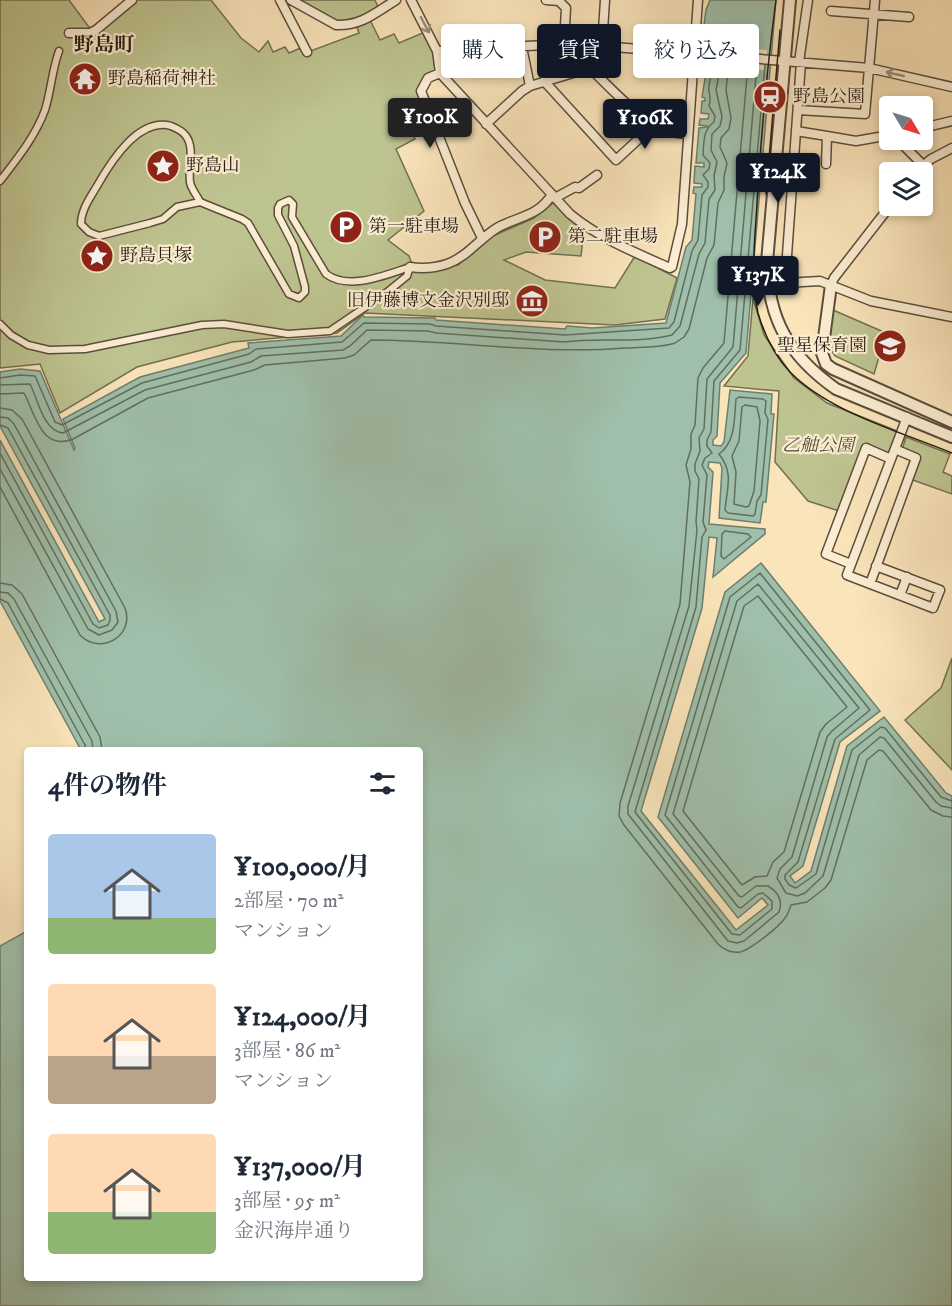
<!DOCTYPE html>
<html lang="ja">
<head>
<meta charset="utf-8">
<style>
  body { margin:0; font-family:"IM FELL DW Pica","Noto Serif JP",serif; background:#f6f6f7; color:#1f2937; height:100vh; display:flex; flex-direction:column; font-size:22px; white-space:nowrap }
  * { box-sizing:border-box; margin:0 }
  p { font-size:20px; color:#747a83 }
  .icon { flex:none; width:33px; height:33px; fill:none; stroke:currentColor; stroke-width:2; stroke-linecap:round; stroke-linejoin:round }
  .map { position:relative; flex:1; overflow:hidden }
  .panel { position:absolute; left:24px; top:747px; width:399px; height:534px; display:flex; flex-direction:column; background:#fff; border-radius:6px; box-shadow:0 3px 9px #0003 }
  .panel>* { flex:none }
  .guide { position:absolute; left:441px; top:24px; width:420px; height:54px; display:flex; gap:12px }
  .needle { width:39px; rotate:128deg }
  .fabs { position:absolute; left:879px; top:96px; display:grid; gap:12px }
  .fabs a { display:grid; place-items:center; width:54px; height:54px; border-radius:6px; background:#fff; box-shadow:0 3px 9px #0003; font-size:30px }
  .price { position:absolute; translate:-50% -51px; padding:0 14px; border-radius:6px; background:#111827; color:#fff; font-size:20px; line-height:39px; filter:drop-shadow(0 2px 3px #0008) }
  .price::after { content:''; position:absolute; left:50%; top:36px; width:18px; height:14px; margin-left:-9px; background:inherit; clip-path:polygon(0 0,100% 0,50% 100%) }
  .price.current { background:#222; color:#fff }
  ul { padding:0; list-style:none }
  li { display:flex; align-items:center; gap:18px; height:150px; padding:0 24px }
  li span { display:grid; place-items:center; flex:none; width:168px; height:120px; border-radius:6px; color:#555 }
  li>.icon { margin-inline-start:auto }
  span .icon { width:72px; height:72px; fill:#fffc; stroke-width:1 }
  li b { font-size:26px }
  h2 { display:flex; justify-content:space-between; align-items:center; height:72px; padding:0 24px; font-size:26px }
  .pill { padding:0 21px; border-radius:6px; background:#fff; box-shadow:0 3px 9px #0003; font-size:21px; line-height:54px }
  .pill.current { background:#111827; color:#fff }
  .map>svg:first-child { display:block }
  .green { fill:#bec490; stroke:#727051; stroke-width:1.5 }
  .water { fill:#9fbfaa; stroke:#6e7e6d; stroke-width:1.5 }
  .pier { fill:#fae4ba }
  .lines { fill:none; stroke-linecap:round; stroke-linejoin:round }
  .shore { stroke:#626e5e; stroke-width:1.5 }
  .pedestrian-casing { stroke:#5a4e3c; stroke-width:9 }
  .minor-casing { stroke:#5a4e3c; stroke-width:11 }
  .tertiary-casing { stroke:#5a4e3c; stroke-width:14 }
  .pedestrian { stroke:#fcedd2; stroke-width:6 }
  .minor { stroke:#fcedd2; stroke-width:8 }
  .tertiary { stroke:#fcedd2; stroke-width:10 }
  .tram { stroke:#251c12; stroke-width:1.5 }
  .oneway { stroke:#9b8f7c }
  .labels { text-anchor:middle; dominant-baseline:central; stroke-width:4.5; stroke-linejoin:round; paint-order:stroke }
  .poi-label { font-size:18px; fill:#251c12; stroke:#fcedd2; text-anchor:start }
  .park-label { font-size:18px; font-style:italic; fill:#534e38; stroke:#fcedd2 }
  .neighbourhood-label { font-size:20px; font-weight:bold; fill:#251c12; stroke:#fcedd2 }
</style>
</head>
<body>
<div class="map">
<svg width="952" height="1306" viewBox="0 0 952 1306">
  <rect width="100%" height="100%" fill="#fae4ba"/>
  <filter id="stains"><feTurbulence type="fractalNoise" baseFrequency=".00333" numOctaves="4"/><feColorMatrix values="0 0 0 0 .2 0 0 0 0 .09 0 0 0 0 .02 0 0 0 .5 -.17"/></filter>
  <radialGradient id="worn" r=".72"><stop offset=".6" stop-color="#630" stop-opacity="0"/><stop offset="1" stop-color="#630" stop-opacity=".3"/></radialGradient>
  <!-- green -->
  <path class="green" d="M0,0H69L94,34L138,0H211L241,38L259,52L268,41L273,52L285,47L289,53L303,47L308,52L359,33L357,27L370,20L380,40L394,34L399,43L425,32L434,52L436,72L418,93L428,116L409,125L415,139L396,149L424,211L388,240L409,256L415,272L458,265L493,236L534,218L553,203L584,229L581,256L526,252L504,260L545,280L615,288L635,256L677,278L665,319L615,325L365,313L337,333L232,342L137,367L60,413L40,364L0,368Z
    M299,0H375L378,7L357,22L339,23Z
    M753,298L764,335L794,378L827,403L897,431L889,454L863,445L839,511L808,501L775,462L779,391L724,386L748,356Z
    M833,310L886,333L874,374L835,356L829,347Z
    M906,437L950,454L943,472L952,476V494L910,479L918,457L902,450Z
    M952,658V770L905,720L941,688Z"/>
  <!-- water -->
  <path class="water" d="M710,0H776L746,353L720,383L717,436L713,440V445L721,446L724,442L730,390L772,394L771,414H774L766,502H763L760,523L719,518L722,468L720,463L709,462L708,467L713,472L709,524L765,529V534L713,577L717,538L709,537L702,608L641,811L736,930L768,905L762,898L738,918L658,817L725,592L761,563L880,711L840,742L803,866L790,876L795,883L811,871L847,746L884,717L946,793L952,796V1306H0V946L27,931V1278H420V750H81L0,601V440L99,622L105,619L0,426V372L20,369L40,371L74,450L75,448L63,419L140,377L249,348L248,343L341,336L363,315L364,317L435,318L436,320L565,329L567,326L592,328L666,323L686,247L692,240L696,194L693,193L694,187H702V184L694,183L695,166L704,167V163H696L699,128L708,127L707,126L699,125L700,119H708L709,114L701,113L702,101H705V98L702,97L707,67L705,66L706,52L701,41L704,28H709L710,26L704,25L706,10Z"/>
  <!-- pier -->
  <path class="pier" d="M707,47L767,50L764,70L706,65Z"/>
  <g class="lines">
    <!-- shore -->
    <path class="shore" d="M748,64L724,343L703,368L698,378L695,425L691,434V449L686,465L690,482L680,604L620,803L619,816L624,825L718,944C724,950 731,953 740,952C750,950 779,927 785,918C788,915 789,910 791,905L807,902L825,888L831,880L867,760L879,750L883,751L931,810L943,816L952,817
      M757,64L733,347L707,379L704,429L699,438L700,451L695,464V471L699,479L696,522L697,530L689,606L628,806V814L728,941L737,943L744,941L779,912C783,901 778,892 768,886H756L742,897L739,896L673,814L737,601L758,584L859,708L832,731L827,737L792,857L780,869L777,878L786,893L797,896L805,893L823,876L859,755L880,737L884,738L936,802L941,806L952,808
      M765,65L740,350L714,381L711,432L707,440V446L712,453L705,458L702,465L707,475L703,522L706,530L702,537L696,607L635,812L732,934L740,935L772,909V901L763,893L758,894L741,908L738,907L665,815L730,597L760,573L870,710L835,739L798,862L785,875V879L789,885L796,888L816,874L852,750L881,727L885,728L941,797L952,801
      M0,378L20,375L35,376L55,422L62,425L142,383L249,354L256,349L342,342L364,323L430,324L436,326L565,335L669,328L674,322L692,251L698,240L702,195L708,187V182L703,175L709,169L710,163L703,155C704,141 703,130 714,122L715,116L709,106C711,99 710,98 709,91C707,82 715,74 711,61
      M0,385L30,384C38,399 43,431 63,433L145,390L251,362L261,356L343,350L350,346L367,330L428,331L436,333L564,342C599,337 637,344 672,335L680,326L699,254L705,243L709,199L715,190L714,176L717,162L711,150L712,134L720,126L722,117L716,90L720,69L719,61
      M0,394L24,393C35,413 41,452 73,439L148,398L254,370L265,365L345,358L354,355L371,340C456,340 540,355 625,348C641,347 660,348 675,343L684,337L689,329L707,258L714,245L718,203L724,190V177L727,163L720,147L721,138L729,129L731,118L726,90L729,62
      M739,397L763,399L766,401L765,413L768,419L761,495L757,501L755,514L753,516L728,513L725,510C727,487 734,473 719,454C736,442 734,419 736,399Z
      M745,405L757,407L760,421L754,491L749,506L746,507L734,504L736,472L732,456L739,441L742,407Z
      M0,408L12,410L22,419L125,608C135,636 100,656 80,635L0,487
      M0,417L8,418L14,424L116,611L118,622L112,630L99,635L88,629L0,469
      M0,425L8,428L110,615V620L108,625L99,628L93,624L0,453
      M725,531L748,534L751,537L724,559L721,556L722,534Z
      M0,583L12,585L22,594L100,737L102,750
      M0,592L8,593L14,599L92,741L93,750
      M758,596L847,707L826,724L820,732L784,852L773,862L767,876L755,877L742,885L683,811L744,606Z
      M0,599L8,603L85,745L86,750"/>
    <!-- pedestrian casing -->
    <g class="pedestrian-casing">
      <path id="pedestrian" d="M0,181C17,159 35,137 45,110C51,91 52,70 59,51
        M200,202C197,195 191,189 190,182C188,168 195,148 186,136C183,131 176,128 171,126C138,117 110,163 97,186C90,198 81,210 81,224L89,232L99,236L150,223L163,219L177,207L200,202L242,219L248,223L289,294L299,298L305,292V287L294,246L278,215V208L280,204L289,200L293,204L292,217L326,274C349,291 385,275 410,267
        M0,324L11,335L28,345L49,350L85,349L202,325L224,324L288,334L330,331L386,293L407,276L410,267"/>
    </g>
    <!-- minor casing -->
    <g class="minor-casing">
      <path id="minor" d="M280,0L307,52
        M291,0L336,25C361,26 375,13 396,0
        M411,0L437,51L440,73L570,214C599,238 636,253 670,268L672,267L682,224L698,0
        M546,0L559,1L566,8L564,44C592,66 636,122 668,131C674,133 681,133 687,134
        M831,11L909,17
        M69,33H90L96,30L132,0
        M602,46L605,0
        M522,47L530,86
        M437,51L564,44L602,46L869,68L952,87
        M799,62L808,0
        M801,62L785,283L820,281L871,301L952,317
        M440,73L428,78L421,91L465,203L482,238
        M544,81L616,160L643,135L650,122
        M798,110L865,114L875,0
        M486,124L522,91L530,86L590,68
        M922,128L952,121
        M796,131L827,136L826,164
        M827,136L856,141L890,135
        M900,140L902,144L923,165
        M915,172L931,159L952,148
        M555,198L575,187L579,188L597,175
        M410,267C423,269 435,268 447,264C467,257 479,239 497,228C516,217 540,216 552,194
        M831,285L834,278L890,206
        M851,564L826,554L866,448L891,459
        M876,566L940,590L933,608L847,575L907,417
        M870,584L916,458L895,449
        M900,595L907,577"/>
    </g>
    <!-- tertiary casing -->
    <g class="tertiary-casing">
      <path id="tertiary" d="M790,0L767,262C768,319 789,356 836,389L952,437
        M831,285L822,353L826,364L833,369L952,422"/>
    </g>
    <!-- pedestrian -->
    <use href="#pedestrian" class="pedestrian"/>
    <!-- minor -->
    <use href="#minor" class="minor"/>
    <!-- tertiary -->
    <use href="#tertiary" class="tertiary"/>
    <!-- tram -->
    <path class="tram" d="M776,0C767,68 761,136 757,204C755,240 750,277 758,313C764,334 775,356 790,372C829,412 901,432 952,453
      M766,194L780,30"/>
  </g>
  <!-- one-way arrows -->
  <defs><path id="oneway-shaft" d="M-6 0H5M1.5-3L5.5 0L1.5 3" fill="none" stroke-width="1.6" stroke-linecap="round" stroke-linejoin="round" transform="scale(1.5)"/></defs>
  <g class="oneway">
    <use href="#oneway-shaft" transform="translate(425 25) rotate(62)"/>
    <use href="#oneway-shaft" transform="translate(895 74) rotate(-167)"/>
  </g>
  <!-- icons -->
  <defs>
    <g id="temple-disc" transform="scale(1.725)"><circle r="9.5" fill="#8f2418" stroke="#fcedd2"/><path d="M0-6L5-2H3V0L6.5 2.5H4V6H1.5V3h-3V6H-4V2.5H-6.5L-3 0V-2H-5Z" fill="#fff"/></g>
    <g id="station-disc" transform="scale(1.725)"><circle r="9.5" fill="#8f2418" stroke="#fcedd2"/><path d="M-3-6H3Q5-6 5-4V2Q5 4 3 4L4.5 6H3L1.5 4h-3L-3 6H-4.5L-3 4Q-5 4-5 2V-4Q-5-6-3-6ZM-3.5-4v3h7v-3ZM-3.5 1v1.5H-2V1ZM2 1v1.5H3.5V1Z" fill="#fff"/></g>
    <g id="sight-disc" transform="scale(1.725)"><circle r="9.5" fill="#8f2418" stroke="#fcedd2"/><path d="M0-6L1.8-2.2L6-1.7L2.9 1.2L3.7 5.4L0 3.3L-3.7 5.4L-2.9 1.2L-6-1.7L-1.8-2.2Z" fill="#fff"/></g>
    <g id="parking-disc" transform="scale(1.725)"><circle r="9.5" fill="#8f2418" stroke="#fcedd2"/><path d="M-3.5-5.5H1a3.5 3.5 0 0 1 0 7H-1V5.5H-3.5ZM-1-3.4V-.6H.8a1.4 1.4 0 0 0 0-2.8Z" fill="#fff"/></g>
    <g id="museum-disc" transform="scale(1.725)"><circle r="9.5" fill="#8f2418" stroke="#fcedd2"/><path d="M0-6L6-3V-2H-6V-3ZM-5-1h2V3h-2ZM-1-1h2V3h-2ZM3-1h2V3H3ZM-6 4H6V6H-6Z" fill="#fff"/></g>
    <g id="school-disc" transform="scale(1.725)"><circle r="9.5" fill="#8f2418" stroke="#fcedd2"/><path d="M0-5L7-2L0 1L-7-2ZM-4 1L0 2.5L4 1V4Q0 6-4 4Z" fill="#fff"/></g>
  </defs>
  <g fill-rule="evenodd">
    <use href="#temple-disc" x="85" y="79"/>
    <use href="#station-disc" x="770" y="97"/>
    <use href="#sight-disc" x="163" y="166"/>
    <use href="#parking-disc" x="346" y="227"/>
    <use href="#parking-disc" x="545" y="237"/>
    <use href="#sight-disc" x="97" y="256"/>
    <use href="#museum-disc" x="532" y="301"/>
    <use href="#school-disc" x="890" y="346"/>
  </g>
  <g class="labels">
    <!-- poi labels -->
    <g class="poi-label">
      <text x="108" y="79">野島稲荷神社</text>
      <text x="793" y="97">野島公園</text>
      <text x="186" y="166">野島山</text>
      <text x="369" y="227">第一駐車場</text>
      <text x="568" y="237">第二駐車場</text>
      <text x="120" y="256">野島貝塚</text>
      <text x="509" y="301" text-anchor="end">旧伊藤博文金沢別邸</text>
      <text x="867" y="346" text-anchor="end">聖星保育園</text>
    </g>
    <!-- park labels -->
    <g class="park-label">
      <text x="818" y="446">乙舳公園</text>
    </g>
    <!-- neighbourhood labels -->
    <g class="neighbourhood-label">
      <text x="104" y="45">野島町</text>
    </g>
  </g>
  <rect width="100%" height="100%" filter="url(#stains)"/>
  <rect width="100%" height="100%" fill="url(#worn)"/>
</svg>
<div class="fabs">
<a><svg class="needle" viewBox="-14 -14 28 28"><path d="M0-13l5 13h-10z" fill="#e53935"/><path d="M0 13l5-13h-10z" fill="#747a83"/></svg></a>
<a><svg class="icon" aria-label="layers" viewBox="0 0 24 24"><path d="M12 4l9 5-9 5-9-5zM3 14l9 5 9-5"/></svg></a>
</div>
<b class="price current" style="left:430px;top:149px">¥100K</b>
<b class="price" style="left:645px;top:150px">¥106K</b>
<b class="price" style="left:778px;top:204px">¥124K</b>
<b class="price" style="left:758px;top:307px">¥137K</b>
<div class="guide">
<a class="pill">購入</a>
<a class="pill current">賃貸</a>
<a class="pill">絞り込み</a>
</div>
<section class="panel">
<h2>4件の物件<svg class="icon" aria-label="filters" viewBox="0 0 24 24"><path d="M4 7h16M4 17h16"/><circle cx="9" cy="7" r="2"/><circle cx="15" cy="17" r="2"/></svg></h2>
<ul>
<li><span style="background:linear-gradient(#a9c7e8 70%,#8fb573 0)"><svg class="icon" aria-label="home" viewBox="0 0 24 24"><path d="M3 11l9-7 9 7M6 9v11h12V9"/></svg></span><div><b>¥100,000/月</b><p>2部屋 · 70 m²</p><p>マンション</p></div></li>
<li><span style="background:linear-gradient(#ffd9b3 60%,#b9a48a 0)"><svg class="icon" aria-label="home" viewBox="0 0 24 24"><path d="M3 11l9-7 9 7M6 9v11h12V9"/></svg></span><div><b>¥124,000/月</b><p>3部屋 · 86 m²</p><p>マンション</p></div></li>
<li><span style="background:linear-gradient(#ffd9b3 65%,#8fb573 0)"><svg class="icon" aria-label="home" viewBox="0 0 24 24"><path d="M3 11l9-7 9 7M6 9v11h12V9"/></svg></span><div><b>¥137,000/月</b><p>3部屋 · 95 m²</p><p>金沢海岸通り</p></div></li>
</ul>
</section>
</div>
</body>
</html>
